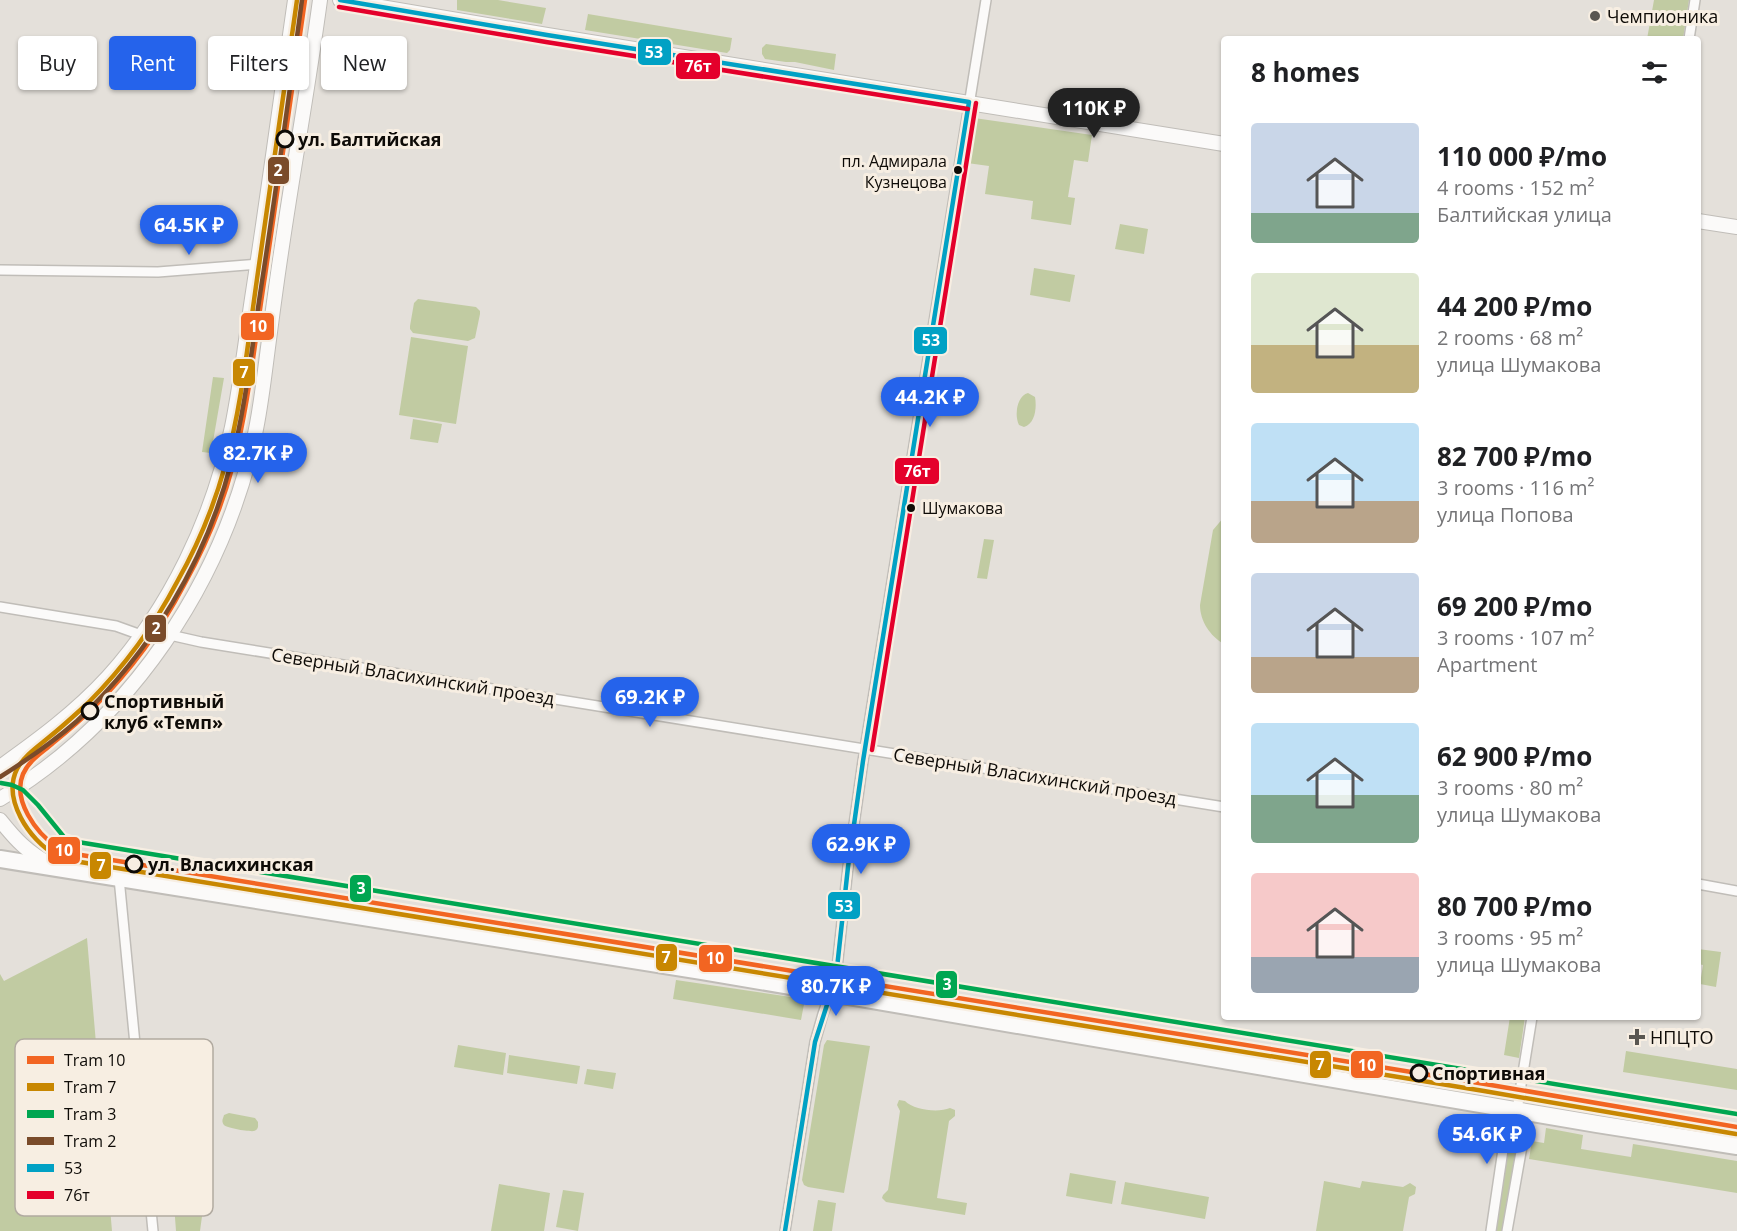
<!DOCTYPE html>
<html lang="en">
<head>
<meta charset="utf-8">
<style>
  body { margin:0; font-family:"Open Sans",sans-serif; background:#f6f6f6; color:#202124; height:100vh; display:flex; flex-direction:column; font-size:22px; white-space:nowrap }
  * { box-sizing:border-box; margin:0 }
  p { font-size:20px; color:#757577 }
  .icon { flex:none; width:33px; height:33px; fill:none; stroke:currentColor; stroke-width:2; stroke-linecap:round; stroke-linejoin:round }
  .map { position:relative; flex:1; overflow:hidden }
  .drawer { position:absolute; left:1221px; top:36px; width:480px; height:984px; display:flex; flex-direction:column; background:#fff; border-radius:6px; box-shadow:0 2px 4px #0004 }
  .drawer>* { flex:none }
  .top-card { position:absolute; left:18px; top:36px; width:570px; height:54px; display:flex; gap:12px }
  .price { position:absolute; translate:-50% -51px; padding:0 14px; border-radius:21px; background:#2563eb; color:#fff; font-size:20px; line-height:39px; filter:drop-shadow(0 2px 3px #0008) }
  .price::after { content:''; position:absolute; left:50%; top:36px; width:18px; height:14px; margin-left:-9px; background:inherit; clip-path:polygon(0 0,100% 0,50% 100%) }
  .price.selected { background:#222; color:#fff }
  ul { padding:0; list-style:none }
  li { display:flex; align-items:center; gap:18px; height:150px; padding:0 30px }
  li span { display:grid; place-items:center; flex:none; width:168px; height:120px; border-radius:6px; color:#555 }
  li>.icon { margin-inline-start:auto }
  span .icon { width:72px; height:72px; fill:#fffc; stroke-width:1 }
  li b { font-size:26px }
  h2 { display:flex; justify-content:space-between; align-items:center; height:72px; padding:0 30px; font-size:26px }
  .chip { padding:0 21px; border-radius:6px; background:#fff; box-shadow:0 2px 4px #0004; font-size:21px; line-height:54px }
  .chip.selected { background:#2563eb; color:#fff }
  .map>svg:first-child { display:block }
  .green { fill:#c1cba2 }
  .lines { fill:none; stroke-linecap:round; stroke-linejoin:round }
  .minor-casing { stroke:#c0bdb8; stroke-width:12 }
  .secondary-casing { stroke:#c0bdb8; stroke-width:16 }
  .trunk-casing { stroke:#c0bdb8; stroke-width:20 }
  .minor { stroke:#fbfaf9; stroke-width:9 }
  .secondary { stroke:#fbfaf9; stroke-width:14 }
  .trunk { stroke:#fbfaf9; stroke-width:16 }
  .bus-1-casing { stroke:#f7eee2; stroke-width:9 }
  .bus-2-casing { stroke:#f7eee2; stroke-width:9 }
  .bus-1 { stroke:#01a1c4; stroke-width:4.5 }
  .bus-2 { stroke:#e4002b; stroke-width:4.5 }
  .tram-1-casing { stroke:#f7eee2; stroke-width:9 }
  .tram-2-casing { stroke:#f7eee2; stroke-width:9 }
  .tram-3-casing { stroke:#f7eee2; stroke-width:9 }
  .tram-4-casing { stroke:#f7eee2; stroke-width:9 }
  .tram-1 { stroke:#f26522; stroke-width:4.5 }
  .tram-2 { stroke:#c88701; stroke-width:4.5 }
  .tram-3 { stroke:#00a651; stroke-width:4.5 }
  .tram-4 { stroke:#7a4b2a; stroke-width:4.5 }
  .poi-dot { fill:#595651; stroke:#f7eee2; stroke-width:2 }
  .stop-dot { fill:#f7eee2; stroke:#0e0b07; stroke-width:3 }
  .bus-dot { fill:#0e0b07; stroke:#f7eee2; stroke-width:2 }
  .labels { text-anchor:middle; dominant-baseline:central; stroke-width:6; stroke-linejoin:round; paint-order:stroke }
  .bus-label { font-size:16px; fill:#0e0b07; stroke:#f7eee2; text-anchor:end }
  .poi-label { font-size:18px; fill:#0e0b07; stroke:#f7eee2; text-anchor:start }
  .stop-label { font-size:18px; font-weight:bold; fill:#0e0b07; stroke:#f7eee2; text-anchor:start }
  .street-label { font-size:18px; fill:#0e0b07; stroke:#f7eee2 }
  .key { fill:#f7eee2; stroke:#b1aaa0; stroke-width:1.5 }
  .key-label { font-size:16px; fill:#0e0b07 }
  .line-badge { stroke:#f7eee2; stroke-width:2 }
  .badge-label { font-size:16px; text-anchor:middle; font-weight:bold; fill:#fff }
</style>
</head>
<body>
<div class="map">
<svg width="1737" height="1231" viewBox="0 0 1737 1231">
  <rect width="100%" height="100%" fill="#e4e0da"/>
  <!-- green -->
  <path class="green" d="M457,0H498L546,8L542,24L457,10Z
    M1654,0H1689L1683,39H1647Z
    M588,14L732,38L730,50L727,53L585,30Z
    M766,44L836,54L834,70L795,62H786L765,59L762,54V48Z
    M974,118L1092,135L1088,162L1074,160L1068,197L1075,198L1071,225L1031,219L1033,201L985,194L989,166L967,163Z
    M1120,224L1148,229L1144,254L1115,249Z
    M1034,268L1075,275L1070,302L1030,295Z
    M418,299L476,307L480,311V314L475,338L468,341L413,333L410,329V326L414,303Z
    M411,337L468,346L456,424L399,415Z
    M213,377L224,378L211,453L202,452Z
    M1028,393L1035,397C1037,408 1035,424 1024,427L1019,425C1014,415 1017,396 1028,393Z
    M413,419L442,424L438,443L410,439Z
    M1224,517V644C1210,636 1200,621 1200,605L1213,530Z
    M984,539L994,540L987,579L977,578Z
    M87,938L112,1231H0V974L4,981Z
    M1698,949L1721,952L1716,987L1700,984L1703,965L1698,964Z
    M676,980L805,999L801,1020L673,999Z
    M1510,1017H1525L1519,1058L1504,1055Z
    M827,1040L870,1046L844,1193L808,1187L804,1185L802,1180L824,1045Z
    M458,1045L506,1053L503,1075L454,1067Z
    M1626,1051L1737,1069V1090L1623,1072Z
    M509,1055L580,1066L577,1084L507,1073Z
    M587,1069L616,1073L613,1089L584,1084Z
    M899,1100L905,1101C914,1110 938,1113 950,1108L955,1110V1116L949,1121L937,1198L967,1203L965,1215L886,1202L882,1198L883,1195L888,1190L900,1111L897,1105Z
    M229,1113L255,1118L258,1122C258,1126 259,1129 254,1131C250,1132 226,1128 224,1125C221,1121 223,1119 224,1115Z
    M1546,1128L1583,1135L1581,1149L1631,1157L1633,1144L1737,1161V1193L1529,1159L1532,1141L1544,1143Z
    M1509,1138L1518,1139L1504,1231H1495Z
    M1070,1173L1116,1181L1112,1204L1066,1196Z
    M1324,1181L1360,1188L1362,1181L1403,1187L1410,1183L1416,1187L1415,1194L1409,1197L1403,1231H1316Z
    M1125,1182L1209,1197L1205,1219L1121,1204Z
    M499,1184L550,1193L544,1231H491Z
    M563,1190L584,1193L578,1231L556,1227Z
    M818,1200L836,1203L832,1231H813Z
    M174,1204L203,1209L200,1231H176Z"/>
  <g class="lines">
    <!-- minor casing -->
    <g class="minor-casing">
      <path id="minor" d="M1689,39L1695,0
        M0,270L158,272L258,264
        M0,607L116,626L141,635
        M170,635L201,642L1224,807
        M119,878L153,1231
        M1698,884L1737,891
        M785,1231L815,1042L823,1014L836,977L848,867L863,761L986,0
        M1491,1231L1504,1143L1506,1133L1517,1110L1532,1017
        M1507,1231L1524,1135L1517,1110"/>
    </g>
    <!-- secondary casing -->
    <g class="secondary-casing">
      <path id="secondary" d="M340,0L547,35L1224,144
        M1698,221L1737,227
        M0,767C38,740 76,712 108,677C170,608 213,518 232,427C241,383 246,337 253,292C268,195 281,97 295,0
        M0,799C131,720 223,582 255,434C260,411 263,386 266,363C271,324 276,285 282,246C294,164 309,82 320,0
        M0,820C16,840 27,852 51,865"/>
    </g>
    <!-- trunk casing -->
    <g class="trunk-casing">
      <path id="trunk" d="M0,859L702,971L1597,1124L1737,1146"/>
    </g>
    <!-- minor -->
    <use href="#minor" class="minor"/>
    <!-- secondary -->
    <use href="#secondary" class="secondary"/>
    <!-- trunk -->
    <use href="#trunk" class="trunk"/>
    <!-- bus-1 casing -->
    <g class="bus-1-casing">
      <path id="bus-1" d="M340,0L547,35L969,102
        M785,1231L815,1042L836,977L848,867L863,761L969,102"/>
    </g>
    <!-- bus-2 casing -->
    <g class="bus-2-casing">
      <path id="bus-2" d="M339,7L546,42L968,109
        M872,750L976,103"/>
    </g>
    <!-- bus-1 -->
    <use href="#bus-1" class="bus-1"/>
    <!-- bus-2 -->
    <use href="#bus-2" class="bus-2"/>
    <!-- tram-1 casing -->
    <g class="tram-1-casing">
      <path id="tram-1" d="M305,0C292,92 278,184 265,276C255,339 249,403 233,465C222,507 205,547 184,585C161,629 131,670 96,705C83,718 68,731 53,743C43,752 29,760 23,774C12,800 36,833 57,847C63,851 69,852 75,854L1485,1084L1737,1127"/>
    </g>
    <!-- tram-2 casing -->
    <g class="tram-2-casing">
      <path id="tram-2" d="M297,0C284,93 270,186 257,279C248,341 242,405 225,466C214,506 198,545 177,582C154,626 124,667 88,703C75,715 62,727 48,738C37,747 24,756 17,769C2,799 29,840 56,855C61,858 68,860 74,861L1484,1091L1736,1134"/>
    </g>
    <!-- tram-3 casing -->
    <g class="tram-3-casing">
      <path id="tram-3" d="M1,783L12,785L23,790L38,805L64,837L78,842L1737,1114"/>
    </g>
    <!-- tram-4 casing -->
    <g class="tram-4-casing">
      <path id="tram-4" d="M0,777C27,760 53,742 77,721C151,652 206,561 231,463C246,405 252,346 261,288C276,192 289,96 302,0"/>
    </g>
    <!-- tram-1 -->
    <use href="#tram-1" class="tram-1"/>
    <!-- tram-2 -->
    <use href="#tram-2" class="tram-2"/>
    <!-- tram-3 -->
    <use href="#tram-3" class="tram-3"/>
    <!-- tram-4 -->
    <use href="#tram-4" class="tram-4"/>
  </g>
  <!-- markers -->
  <g class="poi-dot">
    <circle cx="1595" cy="16" r="6"/>
    <path d="M1634 1028h6v6h6v6h-6v6h-6v-6h-6v-6h6z"/>
  </g>
  <g class="stop-dot">
    <circle cx="285" cy="139" r="8"/>
    <circle cx="90" cy="711" r="8"/>
    <circle cx="134" cy="864" r="8"/>
    <circle cx="1419" cy="1073" r="8"/>
  </g>
  <g class="bus-dot">
    <circle cx="958" cy="170" r="5"/>
    <circle cx="911" cy="508" r="5"/>
  </g>
  <g class="labels">
    <!-- bus labels -->
    <g class="bus-label">
      <text x="947" y="161">пл. Адмирала<tspan x="947" dy="21">Кузнецова</tspan></text>
      <text x="922" y="508" text-anchor="start">Шумакова</text>
    </g>
    <!-- poi labels -->
    <g class="poi-label">
      <text x="1607" y="16">Чемпионика</text>
      <text x="1650" y="1037">НПЦТО</text>
    </g>
    <!-- stop labels -->
    <g class="stop-label">
      <text x="298" y="139">ул. Балтийская</text>
      <text x="104" y="701">Спортивный<tspan x="104" dy="21">клуб «Темп»</tspan></text>
      <text x="148" y="864">ул. Власихинская</text>
      <text x="1432" y="1073">Спортивная</text>
    </g>
    <!-- street labels -->
    <g class="street-label">
      <text transform="translate(413 676) rotate(9)">Северный Власихинский проезд</text>
      <text transform="translate(1035 776) rotate(9)">Северный Власихинский проезд</text>
    </g>
  </g>
  <!-- legend -->
  <rect x="15" y="1039" width="198" height="177" rx="9" class="key"/>
  <rect x="27" y="1056" width="27" height="8" fill="#f26522"/>
  <rect x="27" y="1083" width="27" height="8" fill="#c88701"/>
  <rect x="27" y="1110" width="27" height="8" fill="#00a651"/>
  <rect x="27" y="1137" width="27" height="8" fill="#7a4b2a"/>
  <rect x="27" y="1164" width="27" height="8" fill="#01a1c4"/>
  <rect x="27" y="1191" width="27" height="8" fill="#e4002b"/>
  <g class="key-label">
    <text x="64" y="1066">Tram 10</text>
    <text x="64" y="1093">Tram 7</text>
    <text x="64" y="1120">Tram 3</text>
    <text x="64" y="1147">Tram 2</text>
    <text x="64" y="1174">53</text>
    <text x="64" y="1201">76т</text>
  </g>
  <g class="line-badge">
    <rect x="637" y="38" width="35" height="28" rx="6" fill="#01a1c4"/>
    <rect x="675" y="52" width="46" height="28" rx="6" fill="#e4002b"/>
    <rect x="267" y="156" width="23" height="29" rx="6" fill="#7a4b2a"/>
    <rect x="240" y="312" width="35" height="29" rx="6" fill="#f26522"/>
    <rect x="913" y="326" width="35" height="29" rx="6" fill="#01a1c4"/>
    <rect x="232" y="358" width="24" height="29" rx="6" fill="#c88701"/>
    <rect x="894" y="457" width="46" height="28" rx="6" fill="#e4002b"/>
    <rect x="144" y="614" width="23" height="29" rx="6" fill="#7a4b2a"/>
    <rect x="47" y="836" width="34" height="29" rx="6" fill="#f26522"/>
    <rect x="89" y="851" width="23" height="29" rx="6" fill="#c88701"/>
    <rect x="349" y="874" width="23" height="29" rx="6" fill="#00a651"/>
    <rect x="827" y="891" width="34" height="29" rx="6" fill="#01a1c4"/>
    <rect x="655" y="943" width="23" height="29" rx="6" fill="#c88701"/>
    <rect x="698" y="944" width="35" height="29" rx="6" fill="#f26522"/>
    <rect x="935" y="970" width="23" height="29" rx="6" fill="#00a651"/>
    <rect x="1309" y="1050" width="23" height="29" rx="6" fill="#c88701"/>
    <rect x="1350" y="1050" width="34" height="29" rx="6" fill="#f26522"/>
  </g>
  <g class="badge-label">
    <text x="654" y="58">53</text>
    <text x="698" y="72">76т</text>
    <text x="278" y="176">2</text>
    <text x="258" y="332">10</text>
    <text x="931" y="346">53</text>
    <text x="244" y="378">7</text>
    <text x="917" y="477">76т</text>
    <text x="156" y="634">2</text>
    <text x="64" y="856">10</text>
    <text x="101" y="871">7</text>
    <text x="361" y="894">3</text>
    <text x="844" y="912">53</text>
    <text x="666" y="963">7</text>
    <text x="715" y="964">10</text>
    <text x="947" y="990">3</text>
    <text x="1320" y="1070">7</text>
    <text x="1367" y="1071">10</text>
  </g>
</svg>
<b class="price selected" style="left:1094px;top:139px">110K ₽</b>
<b class="price" style="left:189px;top:256px">64.5K ₽</b>
<b class="price" style="left:930px;top:428px">44.2K ₽</b>
<b class="price" style="left:258px;top:484px">82.7K ₽</b>
<b class="price" style="left:650px;top:728px">69.2K ₽</b>
<b class="price" style="left:861px;top:875px">62.9K ₽</b>
<b class="price" style="left:836px;top:1017px">80.7K ₽</b>
<b class="price" style="left:1487px;top:1165px">54.6K ₽</b>
<div class="top-card">
<a class="chip">Buy</a>
<a class="chip selected">Rent</a>
<a class="chip">Filters</a>
<a class="chip">New</a>
</div>
<section class="drawer">
<h2>8 homes<svg class="icon" aria-label="filters" viewBox="0 0 24 24"><path d="M4 7h16M4 17h16"/><circle cx="9" cy="7" r="2"/><circle cx="15" cy="17" r="2"/></svg></h2>
<ul>
<li><span style="background:linear-gradient(#c9d6e8 75%,#7fa58c 0)"><svg class="icon" aria-label="home" viewBox="0 0 24 24"><path d="M3 11l9-7 9 7M6 9v11h12V9"/></svg></span><div><b>110 000 ₽/mo</b><p>4 rooms · 152 m²</p><p>Балтийская улица</p></div></li>
<li><span style="background:linear-gradient(#dfe7d0 60%,#c2b280 0)"><svg class="icon" aria-label="home" viewBox="0 0 24 24"><path d="M3 11l9-7 9 7M6 9v11h12V9"/></svg></span><div><b>44 200 ₽/mo</b><p>2 rooms · 68 m²</p><p>улица Шумакова</p></div></li>
<li><span style="background:linear-gradient(#bfe0f5 65%,#b9a48a 0)"><svg class="icon" aria-label="home" viewBox="0 0 24 24"><path d="M3 11l9-7 9 7M6 9v11h12V9"/></svg></span><div><b>82 700 ₽/mo</b><p>3 rooms · 116 m²</p><p>улица Попова</p></div></li>
<li><span style="background:linear-gradient(#c9d6e8 70%,#b9a48a 0)"><svg class="icon" aria-label="home" viewBox="0 0 24 24"><path d="M3 11l9-7 9 7M6 9v11h12V9"/></svg></span><div><b>69 200 ₽/mo</b><p>3 rooms · 107 m²</p><p>Apartment</p></div></li>
<li><span style="background:linear-gradient(#bfe0f5 60%,#7fa58c 0)"><svg class="icon" aria-label="home" viewBox="0 0 24 24"><path d="M3 11l9-7 9 7M6 9v11h12V9"/></svg></span><div><b>62 900 ₽/mo</b><p>3 rooms · 80 m²</p><p>улица Шумакова</p></div></li>
<li><span style="background:linear-gradient(#f6c9c9 70%,#9aa5b1 0)"><svg class="icon" aria-label="home" viewBox="0 0 24 24"><path d="M3 11l9-7 9 7M6 9v11h12V9"/></svg></span><div><b>80 700 ₽/mo</b><p>3 rooms · 95 m²</p><p>улица Шумакова</p></div></li>
</ul>
</section>
</div>
</body>
</html>
